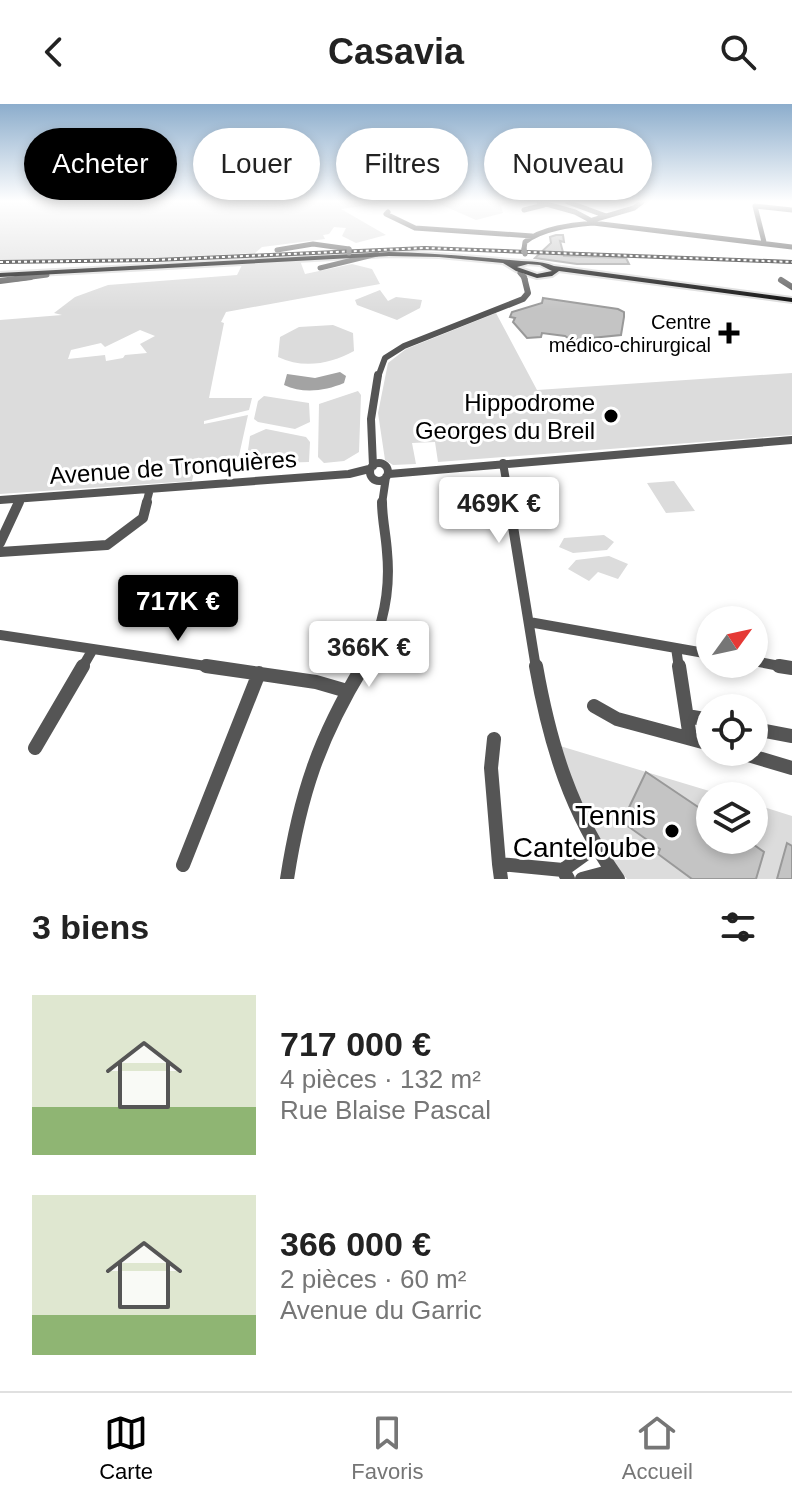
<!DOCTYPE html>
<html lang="fr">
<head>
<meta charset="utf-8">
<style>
  body { margin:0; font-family:Arial,sans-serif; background:#f2f2f2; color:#222; height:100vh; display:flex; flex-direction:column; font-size:30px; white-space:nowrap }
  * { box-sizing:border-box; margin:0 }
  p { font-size:26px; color:#767676 }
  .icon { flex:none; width:44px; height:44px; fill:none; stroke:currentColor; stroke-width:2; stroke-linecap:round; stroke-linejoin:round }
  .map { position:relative; height:775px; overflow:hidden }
  .panel { display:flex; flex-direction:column; background:#fff; flex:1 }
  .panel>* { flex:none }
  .top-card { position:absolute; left:24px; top:24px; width:744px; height:72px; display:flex; gap:16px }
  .needle { width:52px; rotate:57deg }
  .controls { position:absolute; left:696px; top:502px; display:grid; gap:16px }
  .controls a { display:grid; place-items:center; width:72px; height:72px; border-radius:50%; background:#fff; box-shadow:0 4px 12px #0003; font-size:40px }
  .price { position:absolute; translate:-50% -68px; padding:0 18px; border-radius:8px; background:#fff; color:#222; font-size:26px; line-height:52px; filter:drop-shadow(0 2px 4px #0008) }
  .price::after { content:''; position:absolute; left:50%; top:48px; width:24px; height:18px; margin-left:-12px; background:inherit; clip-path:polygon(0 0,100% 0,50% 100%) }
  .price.on { background:#000; color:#fff }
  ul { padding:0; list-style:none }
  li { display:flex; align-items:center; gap:24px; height:200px; padding:0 32px }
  li span { display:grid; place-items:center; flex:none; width:224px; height:160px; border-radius:0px; color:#555 }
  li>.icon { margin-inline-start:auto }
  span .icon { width:96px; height:96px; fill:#fffc; stroke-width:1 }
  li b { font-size:34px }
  h2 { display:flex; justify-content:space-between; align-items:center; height:96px; padding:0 32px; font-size:34px }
  .pill { padding:0 28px; border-radius:36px; background:#fff; box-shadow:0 4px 12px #0003; font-size:28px; line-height:72px }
  .pill.on { background:#000; color:#fff }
  header { display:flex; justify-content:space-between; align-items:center; height:104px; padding:0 32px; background:#fff; font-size:36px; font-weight:700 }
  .tab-bar { display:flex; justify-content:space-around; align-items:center; height:112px; border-top:2px solid #e0e0e0; background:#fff; font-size:22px; color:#767676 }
  .tab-bar a { display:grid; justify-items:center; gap:4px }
  .tab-bar .on { color:#000 }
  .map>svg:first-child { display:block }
  .green { fill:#dcdcdc; fill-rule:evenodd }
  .water { fill:#a3a3a3 }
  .building { fill:#c4c4c4; stroke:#999; stroke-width:2 }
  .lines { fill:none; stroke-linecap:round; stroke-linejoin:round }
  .major-casing { stroke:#dbdbdb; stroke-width:4 }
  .minor-far4 { stroke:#555; stroke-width:5 }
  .minor-far3 { stroke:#555; stroke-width:6 }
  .minor-far2 { stroke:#555; stroke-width:8 }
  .minor-far1 { stroke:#555; stroke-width:10 }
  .minor { stroke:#555; stroke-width:14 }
  .major { fill:#000; fill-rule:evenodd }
  .rail-casing { stroke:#000; stroke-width:4 }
  .rail { stroke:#fff; stroke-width:2; stroke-dasharray:3; stroke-linecap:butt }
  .minor-bridge { stroke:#555; stroke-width:5 }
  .poi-dot { fill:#000; stroke:#fff; stroke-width:3 }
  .labels { text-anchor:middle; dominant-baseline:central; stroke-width:6; stroke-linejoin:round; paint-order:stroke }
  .far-poi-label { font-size:20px; fill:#000; stroke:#fff; text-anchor:end }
  .poi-label { font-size:24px; fill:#000; stroke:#fff; text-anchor:end }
  .street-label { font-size:24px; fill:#000; stroke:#fff }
  .near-poi-label { font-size:28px; fill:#000; stroke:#fff; text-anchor:end }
</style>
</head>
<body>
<header><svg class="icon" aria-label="back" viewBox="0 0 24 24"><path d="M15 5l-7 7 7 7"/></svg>Casavia<svg class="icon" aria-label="search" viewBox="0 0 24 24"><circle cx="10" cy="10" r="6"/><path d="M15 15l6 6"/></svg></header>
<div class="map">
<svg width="792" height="775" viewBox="0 0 792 775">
  <rect width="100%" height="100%" fill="#fff"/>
  <!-- green -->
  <path class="green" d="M0,98H390L341,105L386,131L356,139L342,132L346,124L334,123L329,130L323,131L325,135L262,143L255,149L135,155L0,156Z
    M435,98H512L501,102L503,109L476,116Z
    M299,154L305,170L352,160L372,165L380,180L226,208L221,218L224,219L209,294H252L249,306L204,317V320L248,311L236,365L194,369L192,377L0,390V216L62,211L54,209L75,193L108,181L237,171L243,159ZM140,226L155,232L140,240L147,249L125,251L123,254L106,257L105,251L68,255L71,246L101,239L105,243Z
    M380,186L388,197L396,193L422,196L420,204L397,216L357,201L355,196Z
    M496,209L537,286L792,269V331L438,358L435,338L412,339L416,360L393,361L385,356L378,309L388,259L406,245Z
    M333,221L353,229L354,247C331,260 303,265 278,253L280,233L299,223Z
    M358,287L361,291L359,348L344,357L324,359L318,353L319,300Z
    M264,292L309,299L310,318L295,325L258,318L254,315L258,297Z
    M266,325L306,333L310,338L309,358L246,360L250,332Z
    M674,377L695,407L666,409L647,379Z
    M604,431L614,438L607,446L573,449L559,443L564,434Z
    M609,452L628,460L618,475L598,468L589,477L568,465L576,456Z
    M560,642L726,692H710V736H754V700L792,712V775H627L612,757L573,691Z"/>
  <!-- water -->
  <path class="water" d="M340,268L346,272L344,279C325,287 303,290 284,281L287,270L315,274Z"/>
  <!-- building -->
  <path class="building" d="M556,131H563L564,138L560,137L564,152L626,154L629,160H577L535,154L551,139L550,133Z
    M543,194L618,205L624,208V213L621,231L571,236L565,232L542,229L541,233L527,234L513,218L515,214L510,213L512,208L542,199Z
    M646,668L710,711V736H747L764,748L756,775H692L658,750L660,745L622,718Z
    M787,739L792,742V775H777Z"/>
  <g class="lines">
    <!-- major casing -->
    <g class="major-casing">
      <path id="major" d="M389,148C430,149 470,152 510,156C525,158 539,156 554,162L792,194V198L559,167L552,172L537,174L516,167L503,159L439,153L389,152L0,173V169ZM528,160L540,161L552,167L537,170L517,163Z"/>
    </g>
    <!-- minor-far4 -->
    <path class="minor-far4" d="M539,98L575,108L592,117
      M568,98L606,112
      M524,106L544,101
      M388,108L386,110L415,124L532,132
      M593,116L634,104L642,98
      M764,138L755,102L792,106
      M524,145L525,138C542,124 572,121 593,119L792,143
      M277,146L313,140L349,145
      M320,164L377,150
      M520,169L525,175
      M16,175L47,171"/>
    <!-- minor-far3 -->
    <path class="minor-far3" d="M781,176L792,183
      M0,177L31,173
      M378,273L385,254L404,242L523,195L528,189L524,173"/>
    <!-- minor-far2 -->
    <path class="minor-far2" d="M503,359L510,400
      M370 368a9 9 0 1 1 18 0a9 9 0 1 1-18 0Z
      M373,362L371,315L378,271
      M389,370L792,336
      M0,396L349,370L369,365
      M18,400L20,395
      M146,400L150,385
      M382,400L386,373"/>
    <!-- minor-far1 -->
    <path class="minor-far1" d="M509,398L536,564
      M0,439L19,398
      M0,448L107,441L143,414L147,398
      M529,518L710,550
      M0,531L219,564
      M676,544L679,564
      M754,557L790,564
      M82,564L93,545
      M362,564C382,528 391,489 387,448C386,431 382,415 382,398"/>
    <!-- minor -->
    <path class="minor" d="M206,562L316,578L347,587
      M536,562C550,641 571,710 618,775
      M679,562L690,634
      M779,562L792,564
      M594,602L617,615L710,640
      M687,612L710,616
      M754,625L792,632
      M494,635L491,664L499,760L563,766L568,775
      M35,644L83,562
      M738,648L792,664
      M499,760L501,775
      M183,761L259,569
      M563,766L595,743
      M287,775C300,691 319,634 363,562
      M582,775L612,767"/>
    <!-- major -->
    <use href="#major" class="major"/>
    <!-- rail casing -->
    <g class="rail-casing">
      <path id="rail" d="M0,158L156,156L425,144L792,158"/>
    </g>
    <!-- rail -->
    <use href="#rail" class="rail"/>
    <!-- minor-bridge -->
    <path class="minor-bridge" d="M349,145V149
      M524,145L525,150"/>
  </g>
  <!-- sky -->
  <linearGradient id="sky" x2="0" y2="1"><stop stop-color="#8cadcc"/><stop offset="0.47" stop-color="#fff"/><stop offset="1" stop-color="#fff" stop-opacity="0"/></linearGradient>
  <rect width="792" height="207" fill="url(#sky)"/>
  <!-- markers -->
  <g class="poi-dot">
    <path d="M725 217h8v8h8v8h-8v8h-8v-8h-8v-8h8z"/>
    <circle cx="611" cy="312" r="8"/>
    <circle cx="672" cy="727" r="8"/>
  </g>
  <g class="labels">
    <!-- far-poi labels -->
    <g class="far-poi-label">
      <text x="711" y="218">Centre<tspan x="711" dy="23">médico-chirurgical</tspan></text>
    </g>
    <!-- poi labels -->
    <g class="poi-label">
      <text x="595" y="298">Hippodrome<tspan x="595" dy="28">Georges du Breil</tspan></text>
    </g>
    <!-- street labels -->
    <g class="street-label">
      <text transform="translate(173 363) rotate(-4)">Avenue de Tronquières</text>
    </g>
    <!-- near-poi labels -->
    <g class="near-poi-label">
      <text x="656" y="711">Tennis<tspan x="656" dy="32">Canteloube</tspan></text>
    </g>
  </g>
</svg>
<div class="controls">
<a><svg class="needle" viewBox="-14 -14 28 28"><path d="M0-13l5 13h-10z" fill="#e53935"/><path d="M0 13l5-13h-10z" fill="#767676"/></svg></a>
<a><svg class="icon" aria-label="locate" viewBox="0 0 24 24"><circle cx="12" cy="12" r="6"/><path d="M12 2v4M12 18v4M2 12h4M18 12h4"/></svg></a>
<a><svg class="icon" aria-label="layers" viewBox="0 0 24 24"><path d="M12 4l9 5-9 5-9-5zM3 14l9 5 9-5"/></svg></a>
</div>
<b class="price" style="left:499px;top:441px">469K €</b>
<b class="price on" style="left:178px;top:539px">717K €</b>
<b class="price" style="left:369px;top:585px">366K €</b>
<div class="top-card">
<a class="pill on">Acheter</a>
<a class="pill">Louer</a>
<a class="pill">Filtres</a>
<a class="pill">Nouveau</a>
</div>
</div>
<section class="panel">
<h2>3 biens<svg class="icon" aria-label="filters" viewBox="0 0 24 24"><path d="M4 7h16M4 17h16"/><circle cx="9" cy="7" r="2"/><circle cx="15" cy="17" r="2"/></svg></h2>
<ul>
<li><span style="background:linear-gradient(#dfe7d0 70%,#8fb573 0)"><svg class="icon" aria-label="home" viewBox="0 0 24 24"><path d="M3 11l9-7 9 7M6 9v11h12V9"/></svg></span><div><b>717 000 €</b><p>4 pièces · 132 m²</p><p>Rue Blaise Pascal</p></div></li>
<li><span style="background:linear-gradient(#dfe7d0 75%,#8fb573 0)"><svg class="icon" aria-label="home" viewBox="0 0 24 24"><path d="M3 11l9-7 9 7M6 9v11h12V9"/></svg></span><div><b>366 000 €</b><p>2 pièces · 60 m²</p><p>Avenue du Garric</p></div></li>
</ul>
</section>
<nav class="tab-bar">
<a class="on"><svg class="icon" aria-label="map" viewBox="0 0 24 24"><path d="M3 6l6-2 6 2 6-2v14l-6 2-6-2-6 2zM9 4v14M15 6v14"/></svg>Carte</a>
<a><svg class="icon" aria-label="saved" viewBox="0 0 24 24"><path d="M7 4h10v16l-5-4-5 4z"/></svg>Favoris</a>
<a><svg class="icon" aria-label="home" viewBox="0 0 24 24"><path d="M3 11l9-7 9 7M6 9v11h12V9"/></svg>Accueil</a>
</nav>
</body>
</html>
